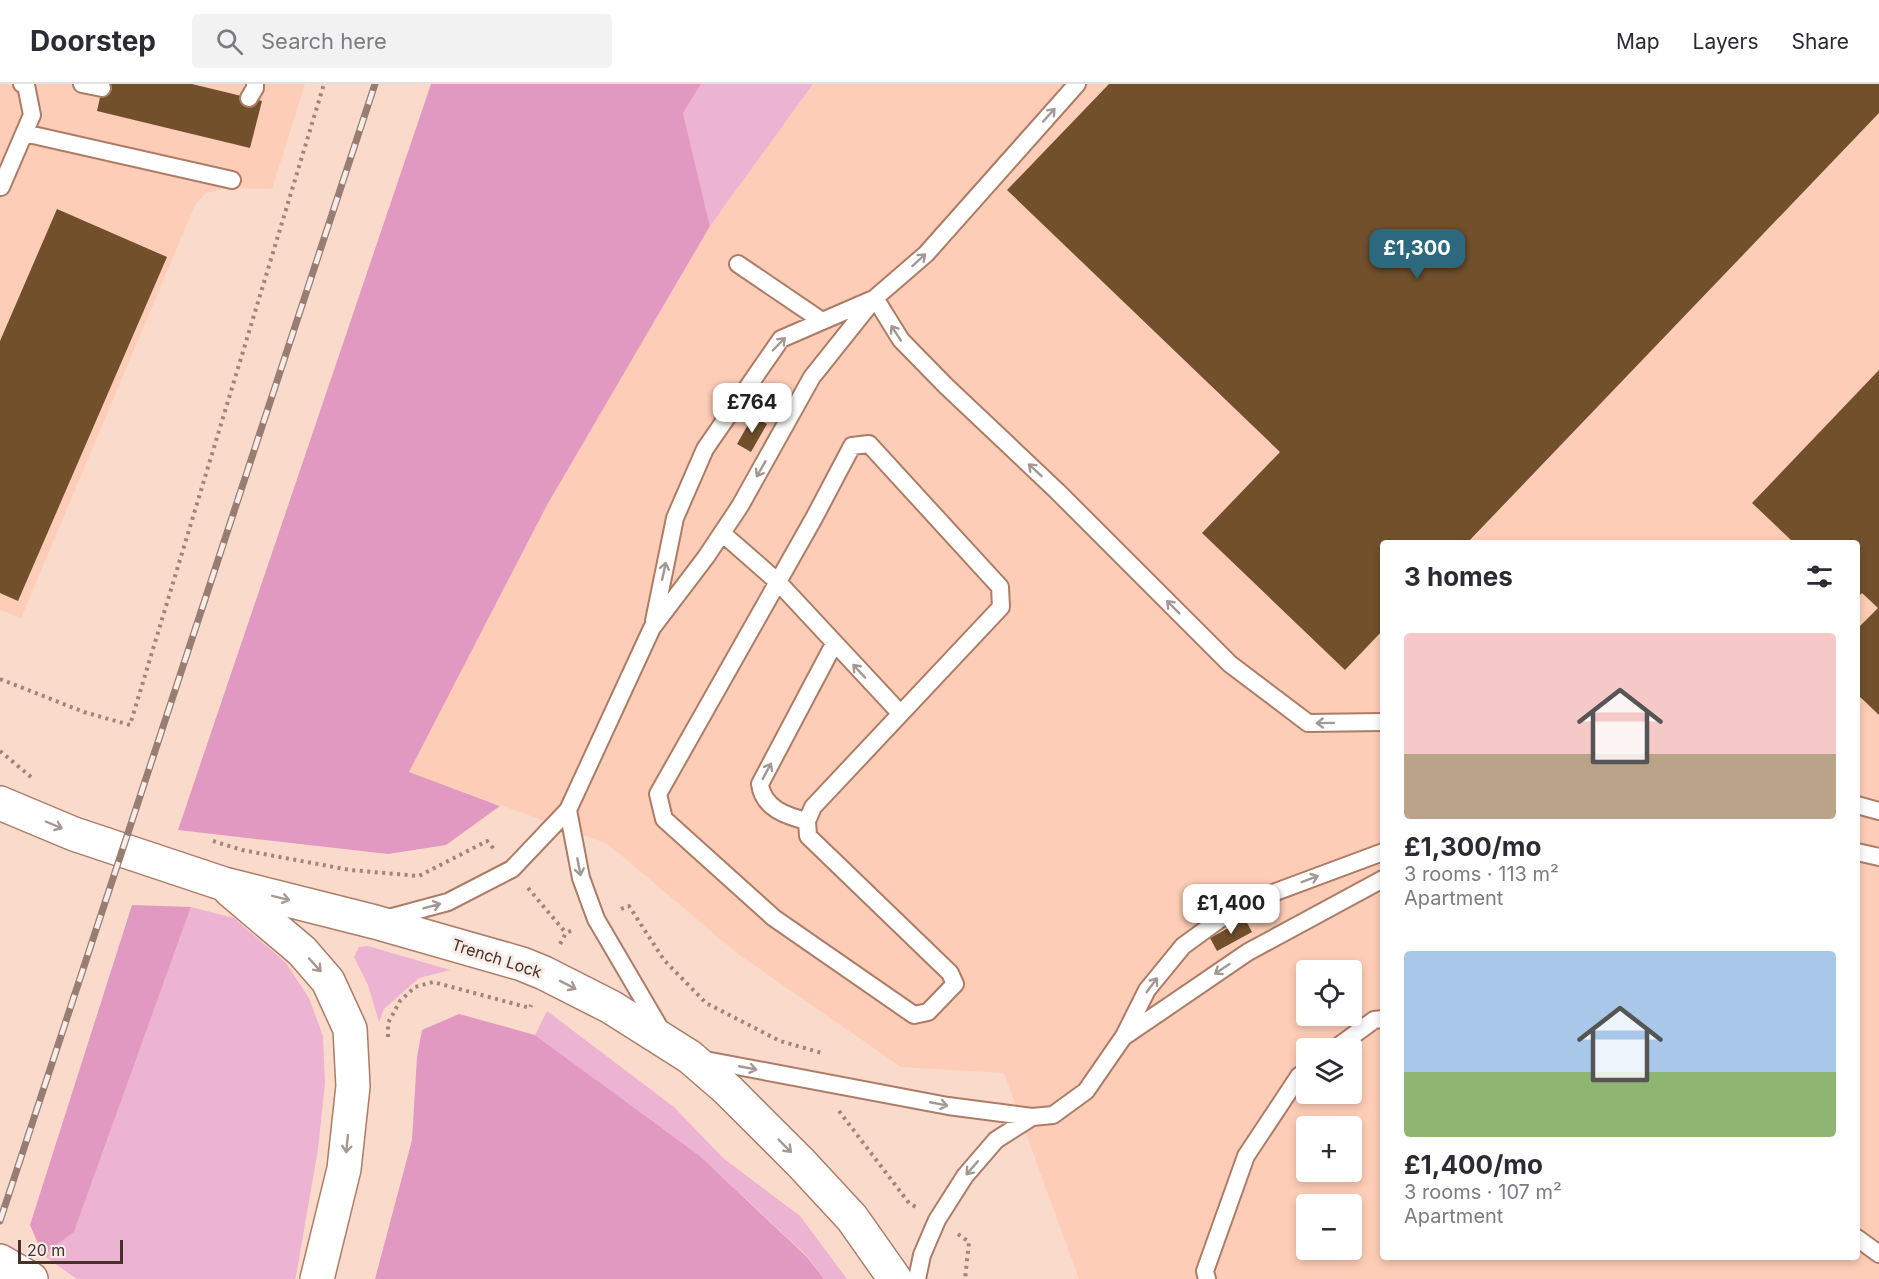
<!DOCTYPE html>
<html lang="en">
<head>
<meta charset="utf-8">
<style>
  body { margin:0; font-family:Inter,sans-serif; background:#f2f2f3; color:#2b2b33; height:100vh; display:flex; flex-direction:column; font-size:22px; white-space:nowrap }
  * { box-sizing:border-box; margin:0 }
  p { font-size:20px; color:#7c7c81 }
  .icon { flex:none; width:33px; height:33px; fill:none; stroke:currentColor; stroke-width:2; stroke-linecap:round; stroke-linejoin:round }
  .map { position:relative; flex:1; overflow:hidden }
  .sheet { position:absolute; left:1380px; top:456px; width:480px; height:720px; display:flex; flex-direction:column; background:#fff; border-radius:6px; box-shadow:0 3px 9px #0003 }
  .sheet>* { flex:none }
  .tools { position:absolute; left:1296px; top:876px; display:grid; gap:12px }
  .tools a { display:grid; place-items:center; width:66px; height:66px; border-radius:6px; background:#fff; box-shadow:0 3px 9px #0003; font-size:30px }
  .scale { position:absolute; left:18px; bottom:15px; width:105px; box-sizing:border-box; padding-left:6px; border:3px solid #473229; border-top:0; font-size:16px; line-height:21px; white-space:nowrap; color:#473229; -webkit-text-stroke:4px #f7ece7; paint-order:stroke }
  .price { position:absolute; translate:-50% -51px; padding:0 14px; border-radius:12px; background:#fff; color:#222; font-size:20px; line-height:39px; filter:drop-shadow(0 2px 3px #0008) }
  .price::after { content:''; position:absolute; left:50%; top:36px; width:18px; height:14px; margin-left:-9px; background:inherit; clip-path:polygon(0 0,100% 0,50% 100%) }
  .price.on { background:#2c697f; color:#fff }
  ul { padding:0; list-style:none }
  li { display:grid; align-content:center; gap:12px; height:318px; padding:0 24px }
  li span { display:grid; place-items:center; height:186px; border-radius:6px; color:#555 }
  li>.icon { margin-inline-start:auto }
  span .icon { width:108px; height:108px; fill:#fffc; stroke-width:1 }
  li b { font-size:26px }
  h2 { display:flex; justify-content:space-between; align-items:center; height:72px; padding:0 24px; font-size:26px }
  header { display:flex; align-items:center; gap:36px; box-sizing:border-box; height:84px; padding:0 30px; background:#fff; border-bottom:2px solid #e1e1e2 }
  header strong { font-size:28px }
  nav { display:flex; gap:33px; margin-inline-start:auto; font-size:21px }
  .search { width:420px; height:54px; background:#f2f2f3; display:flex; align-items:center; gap:15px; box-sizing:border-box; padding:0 21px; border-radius:6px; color:#7c7c81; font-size:22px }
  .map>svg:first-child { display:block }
  .built { fill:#fecdb7; fill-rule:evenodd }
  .green { fill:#edb3d2 }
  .forest { fill:#e299c1 }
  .building { fill:#72502c }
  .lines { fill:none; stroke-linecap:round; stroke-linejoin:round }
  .service-casing { stroke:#ac7c66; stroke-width:20 }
  .trunk-casing { stroke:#ac7c66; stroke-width:36 }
  .path { stroke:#a08579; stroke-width:4; stroke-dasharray:3 4.5; stroke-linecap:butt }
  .service { stroke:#fff; stroke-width:16 }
  .trunk { stroke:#fff; stroke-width:33 }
  .rail-casing { stroke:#977d72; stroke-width:7 }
  .rail { stroke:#f7ece7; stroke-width:4.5; stroke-dasharray:14; stroke-linecap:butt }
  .oneway { stroke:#a39894 }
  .labels { text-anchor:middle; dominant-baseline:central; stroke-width:6; stroke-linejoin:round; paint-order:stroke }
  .street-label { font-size:16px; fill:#473229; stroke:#f7ece7 }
</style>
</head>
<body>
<header>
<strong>Doorstep</strong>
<div class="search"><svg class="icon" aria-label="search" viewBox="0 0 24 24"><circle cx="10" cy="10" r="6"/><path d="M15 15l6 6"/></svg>Search here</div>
<nav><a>Map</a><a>Layers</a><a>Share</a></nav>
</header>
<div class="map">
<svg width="1879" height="1195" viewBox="0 0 1879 1195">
  <rect width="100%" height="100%" fill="#fadacb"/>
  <!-- built -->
  <path class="built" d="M0,0H305L272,105L228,104L206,109L195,121L21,534L0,526Z
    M813,0H1879V1195H1079L1004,989L901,983L738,870L608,760L409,688L547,421L710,142ZM1383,459H1857V1173H1383ZM1306,886H1352V932H1306ZM1306,964H1352V1010H1306ZM1306,1042H1352V1088H1306ZM1306,1120H1352V1166H1306Z"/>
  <!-- green -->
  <path class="green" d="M701,0H813L710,142L683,29Z
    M191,823L234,834L286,879L309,914L323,952L325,999L318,1065L296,1192L295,1195H77L43,1171L74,1148Z
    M368,862L450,886L419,894L384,925L379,938L368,901L354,873L359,863Z
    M547,927L674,1023L723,1074L800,1132L847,1195H824L807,1172L700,1072L535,951Z"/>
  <!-- forest -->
  <path class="forest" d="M431,0H701L683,29L710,142L547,421L409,688L500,722L446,761L388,770L178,746Z
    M132,821L191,823L74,1148L43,1171L30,1141Z
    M459,930L535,951L700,1072L807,1173L824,1195H375L412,1056L417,973L422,946Z"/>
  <!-- building -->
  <path class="building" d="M103,0H192L262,17L250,64L97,27Z
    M1109,0H1879V29L1467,459H1383V546L1345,586L1202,449L1280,368L1007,106Z
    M57,125L167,173L18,517L0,509V257Z
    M1879,286V631L1857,610V545L1878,524L1862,509L1857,514V459H1790L1792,457L1752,419Z
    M753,332L767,340L751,368L737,360Z
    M1245,835L1252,848L1217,867L1210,854Z"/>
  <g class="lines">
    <!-- service casing -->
    <g class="service-casing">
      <path id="service" d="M82,0L102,4
        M249,14L255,4V0
        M24,49L232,96
        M1,103L32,31L26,1L22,0
        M738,180L822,237
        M875,214L901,256L946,302L1057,407L1230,580L1308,639L1383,638
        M869,360L1000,503L1001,523L813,723L807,737L808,752L950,889L955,900L928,928L914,931L774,834L664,735L658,710L814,434L852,362Z
        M722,449L778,498L900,629
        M654,537L675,434L705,365L781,255L871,216
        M1857,721L1879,727
        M568,726L581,794L596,835L661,946
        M807,737C786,732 763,724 760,700L834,560
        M1857,768L1879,773
        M385,835L448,818L512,785L568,726L652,544L706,473L740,422L812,293L875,214L926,170L1077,0
        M1125,952L1248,868L1383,795
        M1336,964L1374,936L1383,935
        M700,975L948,1022L1032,1033L1053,1031L1086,1007L1124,952L1147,906L1183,862L1238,822L1383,768
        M1857,1154L1879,1170
        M917,1195L922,1171L937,1136L965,1092L996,1056L1032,1033
        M1207,1195L1205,1187L1246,1072L1299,992L1306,987"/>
    </g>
    <!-- trunk casing -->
    <g class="trunk-casing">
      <path id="trunk" d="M0,719L74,750L224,800L375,838L522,880L544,889L611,923L690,973L728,1006L801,1079L852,1134L895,1195
        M230,806L302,867L328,897L350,945L353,1002L344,1085L317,1195
        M0,1177L31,1195"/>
    </g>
    <!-- path -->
    <path class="path" d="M0,595L84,628L130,641L324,0
      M0,667L31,693
      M213,757L242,766L350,786L419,792L487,757L494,765
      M528,804L566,849
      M621,825L629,822L664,876L706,919L780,957L822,969
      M560,860L566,849L573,846
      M388,953V939L400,917L415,903L433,898L530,924L531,921
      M839,1027L909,1119L916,1123
      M958,1150L969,1158L965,1195"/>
    <!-- service -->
    <use href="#service" class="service"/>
    <!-- trunk -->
    <use href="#trunk" class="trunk"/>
    <!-- rail casing -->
    <g class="rail-casing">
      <path id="rail" d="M0,1137L375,0"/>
    </g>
    <!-- rail -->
    <use href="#rail" class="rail"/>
  </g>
  <!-- one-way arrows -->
  <defs><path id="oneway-shaft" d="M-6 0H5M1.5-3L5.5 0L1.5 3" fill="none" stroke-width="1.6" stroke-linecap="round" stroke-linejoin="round" transform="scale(1.5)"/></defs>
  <g class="oneway">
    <use href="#oneway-shaft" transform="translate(1049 31) rotate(-48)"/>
    <use href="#oneway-shaft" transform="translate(919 176) rotate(-42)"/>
    <use href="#oneway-shaft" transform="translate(896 249) rotate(-123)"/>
    <use href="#oneway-shaft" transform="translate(779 260) rotate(-46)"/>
    <use href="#oneway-shaft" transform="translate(761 385) rotate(120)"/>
    <use href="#oneway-shaft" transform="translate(1035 386) rotate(-137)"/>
    <use href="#oneway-shaft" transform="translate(664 487) rotate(-78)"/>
    <use href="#oneway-shaft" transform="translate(1173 523) rotate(-135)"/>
    <use href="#oneway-shaft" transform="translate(859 587) rotate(-133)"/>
    <use href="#oneway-shaft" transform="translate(1325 639) rotate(179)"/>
    <use href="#oneway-shaft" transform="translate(767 687) rotate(-62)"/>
    <use href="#oneway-shaft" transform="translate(54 741) rotate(23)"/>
    <use href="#oneway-shaft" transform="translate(579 783) rotate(79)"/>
    <use href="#oneway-shaft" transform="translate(1310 795) rotate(-20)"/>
    <use href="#oneway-shaft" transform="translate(281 814) rotate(14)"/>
    <use href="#oneway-shaft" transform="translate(432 822) rotate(-15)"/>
    <use href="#oneway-shaft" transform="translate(315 881) rotate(48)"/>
    <use href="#oneway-shaft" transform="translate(1222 885) rotate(146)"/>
    <use href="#oneway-shaft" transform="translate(568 901) rotate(27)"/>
    <use href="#oneway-shaft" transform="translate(1152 901) rotate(-53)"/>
    <use href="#oneway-shaft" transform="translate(748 984) rotate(11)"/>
    <use href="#oneway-shaft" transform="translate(939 1020) rotate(11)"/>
    <use href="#oneway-shaft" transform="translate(347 1060) rotate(96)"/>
    <use href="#oneway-shaft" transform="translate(785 1062) rotate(45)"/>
    <use href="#oneway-shaft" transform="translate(972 1084) rotate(131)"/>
  </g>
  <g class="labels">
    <!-- street labels -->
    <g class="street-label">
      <text transform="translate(497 874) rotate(18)">Trench Lock</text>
    </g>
  </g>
</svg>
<div class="tools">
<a><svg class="icon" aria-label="locate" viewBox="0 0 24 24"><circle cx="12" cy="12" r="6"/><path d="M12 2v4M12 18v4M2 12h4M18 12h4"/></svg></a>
<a><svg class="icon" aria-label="layers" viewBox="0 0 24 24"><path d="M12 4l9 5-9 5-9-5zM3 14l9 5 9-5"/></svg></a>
<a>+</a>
<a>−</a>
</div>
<div class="scale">20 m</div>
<b class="price on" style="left:1417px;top:196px">£1,300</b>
<b class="price" style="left:752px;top:350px">£764</b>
<b class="price" style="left:1231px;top:851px">£1,400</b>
<section class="sheet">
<h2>3 homes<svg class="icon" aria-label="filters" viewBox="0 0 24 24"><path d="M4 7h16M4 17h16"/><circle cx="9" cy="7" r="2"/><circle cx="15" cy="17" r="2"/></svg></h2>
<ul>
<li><span style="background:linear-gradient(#f6c9c9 65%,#b9a48a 0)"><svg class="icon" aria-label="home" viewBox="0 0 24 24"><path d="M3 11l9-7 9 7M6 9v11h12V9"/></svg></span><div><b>£1,300/mo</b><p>3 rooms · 113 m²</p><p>Apartment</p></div></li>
<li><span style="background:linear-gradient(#a9c7e8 65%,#8fb573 0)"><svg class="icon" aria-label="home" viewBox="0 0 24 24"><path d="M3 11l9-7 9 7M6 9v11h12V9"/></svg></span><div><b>£1,400/mo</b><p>3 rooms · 107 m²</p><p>Apartment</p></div></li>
</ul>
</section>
</div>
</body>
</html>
